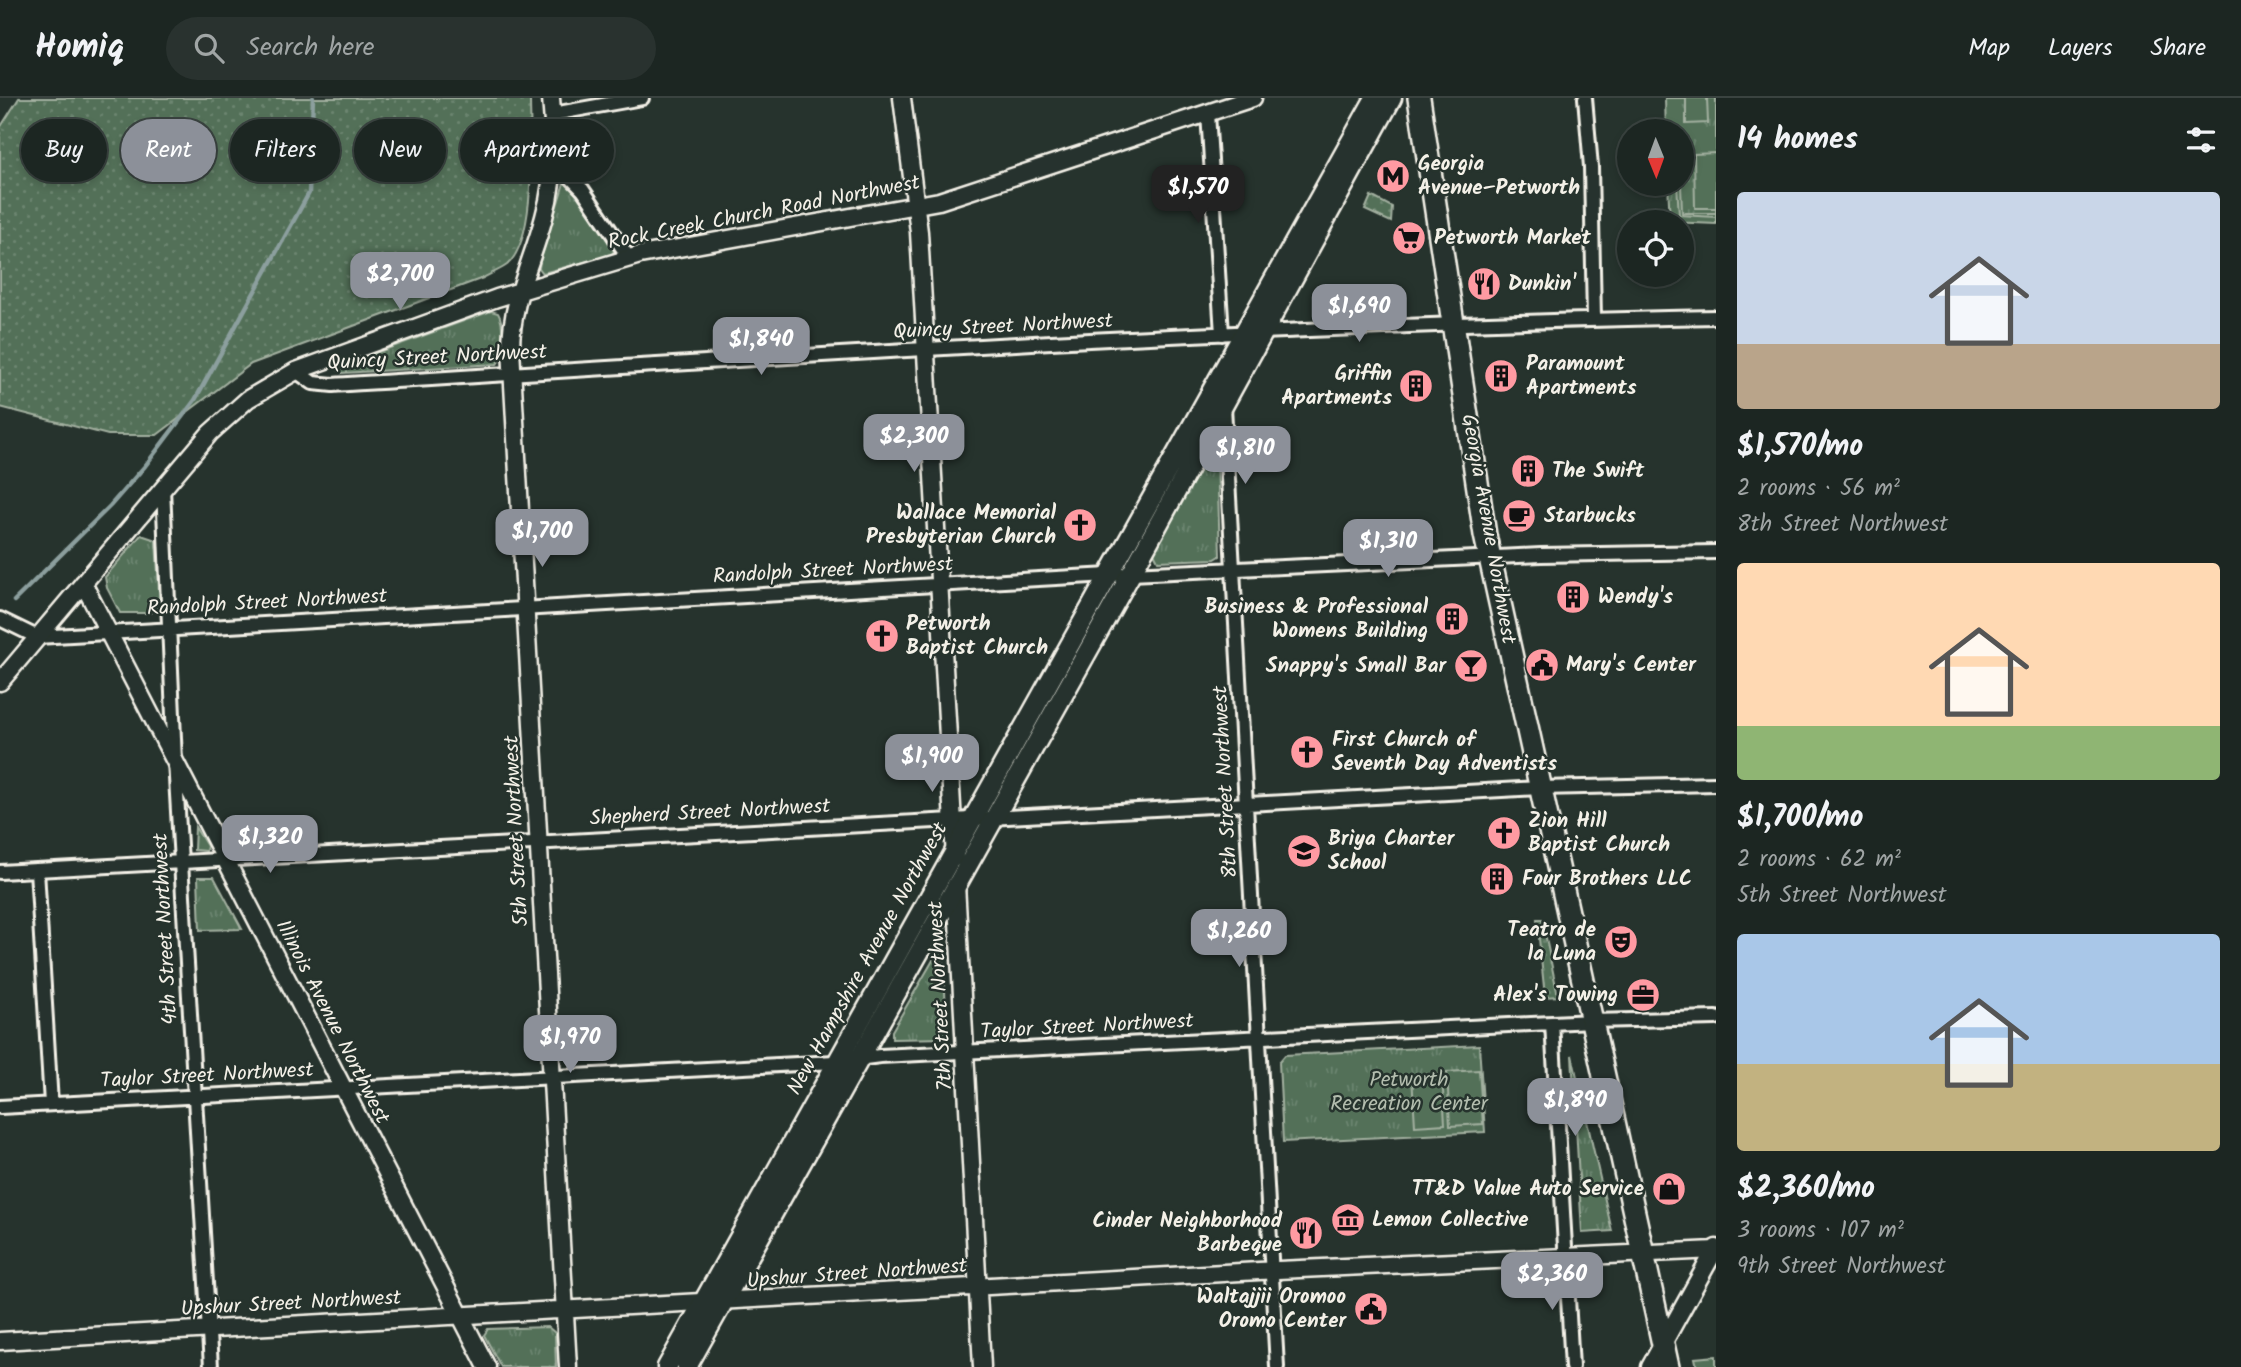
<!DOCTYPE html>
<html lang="en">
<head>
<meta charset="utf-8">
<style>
  body { margin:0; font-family:Kalam,sans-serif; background:#29322f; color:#f1f3f6; height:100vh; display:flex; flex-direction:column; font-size:26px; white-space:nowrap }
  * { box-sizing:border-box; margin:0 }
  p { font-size:23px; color:#a0a5a5 }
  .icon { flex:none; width:38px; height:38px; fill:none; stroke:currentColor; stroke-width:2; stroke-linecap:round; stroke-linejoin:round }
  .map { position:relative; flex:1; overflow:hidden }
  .details { display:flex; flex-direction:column; background:#1c2622; width:525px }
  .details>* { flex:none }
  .top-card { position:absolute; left:21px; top:21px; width:665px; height:63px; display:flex; gap:14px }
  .needle { width:46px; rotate:179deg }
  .controls { position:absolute; left:1617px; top:21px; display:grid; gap:14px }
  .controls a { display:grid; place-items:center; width:77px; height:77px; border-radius:50%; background:#1c2622; box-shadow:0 4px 10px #0003,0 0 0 2px #3a4340; font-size:35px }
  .price { position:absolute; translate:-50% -60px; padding:0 16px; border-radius:14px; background:#8c9099; color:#fff; font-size:23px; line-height:46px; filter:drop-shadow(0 2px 4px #0008) }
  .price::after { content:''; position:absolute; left:50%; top:42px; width:21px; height:16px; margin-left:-10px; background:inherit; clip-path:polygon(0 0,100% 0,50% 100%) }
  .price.current { background:#222; color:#fff }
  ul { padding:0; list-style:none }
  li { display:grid; align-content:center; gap:14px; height:371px; padding:0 21px }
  li span { display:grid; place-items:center; height:217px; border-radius:7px; color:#555 }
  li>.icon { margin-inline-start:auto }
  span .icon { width:126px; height:126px; fill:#fffc; stroke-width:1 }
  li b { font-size:30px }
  h2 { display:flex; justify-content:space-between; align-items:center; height:84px; padding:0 21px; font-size:30px }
  .chip { padding:0 24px; border-radius:32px; background:#1c2622; box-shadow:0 4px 10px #0003,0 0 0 2px #3a4340; font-size:24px; line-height:63px }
  .chip.current { background:#8c9099; color:#fff }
  header { display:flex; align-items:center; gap:42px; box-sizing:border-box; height:98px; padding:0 35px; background:#1c2622; border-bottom:2px solid #3a4340 }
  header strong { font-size:33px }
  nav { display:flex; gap:38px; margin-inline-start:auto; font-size:24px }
  .search { width:490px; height:63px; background:#29322f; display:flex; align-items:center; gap:18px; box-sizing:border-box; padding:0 24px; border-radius:38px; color:#a0a5a5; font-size:26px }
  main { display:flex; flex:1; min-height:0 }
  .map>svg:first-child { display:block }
  .grass { fill:url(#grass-dots); stroke:#a3b0a0; stroke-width:2 }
  .park { fill:url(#park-tufts); stroke:#a3b0a0; stroke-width:2 }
  .pitch { fill:#527058; stroke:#a3b0a0; stroke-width:2 }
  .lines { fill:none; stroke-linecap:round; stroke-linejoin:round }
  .stream { stroke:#8c9f9e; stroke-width:4.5 }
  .minor-casing { stroke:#f4f1e8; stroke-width:18 }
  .tertiary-casing { stroke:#f4f1e8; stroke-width:21 }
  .secondary-casing { stroke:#f4f1e8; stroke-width:23 }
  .trunk-casing { stroke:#f4f1e8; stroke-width:26 }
  .minor { stroke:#26332d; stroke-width:12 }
  .tertiary { stroke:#26332d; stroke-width:16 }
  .secondary { stroke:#26332d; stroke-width:18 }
  .trunk { stroke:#26332d; stroke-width:21 }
  .labels { text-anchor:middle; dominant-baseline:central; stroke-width:5; stroke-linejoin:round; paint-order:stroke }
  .poi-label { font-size:21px; font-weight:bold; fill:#f4f1e8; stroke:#26332d; text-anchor:start }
  .street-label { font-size:21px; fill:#f4f1e8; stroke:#26332d }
  .park-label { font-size:21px; fill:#b3bdae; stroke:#26332d }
</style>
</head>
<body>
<header>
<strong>Homiq</strong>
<div class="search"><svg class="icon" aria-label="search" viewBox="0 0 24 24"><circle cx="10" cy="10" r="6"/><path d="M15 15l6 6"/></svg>Search here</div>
<nav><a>Map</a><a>Layers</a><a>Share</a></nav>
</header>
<main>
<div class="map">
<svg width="1716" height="1269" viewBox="0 0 1716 1269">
  <defs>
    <pattern id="grass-dots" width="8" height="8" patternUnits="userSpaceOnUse" patternTransform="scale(1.75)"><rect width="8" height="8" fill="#527058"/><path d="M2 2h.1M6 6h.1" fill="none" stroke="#6c8570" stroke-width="1.8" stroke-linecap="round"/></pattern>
    <pattern id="park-tufts" width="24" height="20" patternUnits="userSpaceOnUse" patternTransform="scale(1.75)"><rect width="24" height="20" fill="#527058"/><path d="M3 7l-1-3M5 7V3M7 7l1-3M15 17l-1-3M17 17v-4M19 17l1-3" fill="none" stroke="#6c8570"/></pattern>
  </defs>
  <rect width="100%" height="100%" fill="#26332d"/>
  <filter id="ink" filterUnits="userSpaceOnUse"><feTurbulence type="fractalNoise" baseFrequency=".0143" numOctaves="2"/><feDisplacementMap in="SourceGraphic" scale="14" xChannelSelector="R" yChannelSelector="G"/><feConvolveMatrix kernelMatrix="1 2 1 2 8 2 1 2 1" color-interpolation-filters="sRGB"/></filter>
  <g filter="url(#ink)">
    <!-- grass -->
    <path class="grass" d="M19,0H530C530,39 538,140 507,167C500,172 490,176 483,180L251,266L157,337H108L0,309V30Z
      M1371,98L1392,109L1391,124L1365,112Z
      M1537,821H1542L1558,898L1545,899Z"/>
    <!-- park -->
    <path class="park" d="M1665,0H1716V126L1670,124L1668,86H1682V33H1666Z
      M564,85L572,87L614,153L611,157L543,175L539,170L540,163Z
      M491,213L498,215C504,224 504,258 497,266L342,275L338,272L340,268Z
      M1209,355L1217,359L1220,458L1215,461L1158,463L1153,453Z
      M141,437L156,442L160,510L149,515H120L107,490L105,479Z
      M195,729L207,748L206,753L194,752Z
      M198,779H214L242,831L200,832Z
      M943,845L947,940L892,941V933Z
      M1479,947L1485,1034L1283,1044L1279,964L1285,957Z
      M1572,957L1612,1133L1582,1135Z
      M548,1229L555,1235L556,1269H501L484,1237L488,1231Z
      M1716,1258V1269H1697L1695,1260Z"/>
    <!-- pitch -->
    <path class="pitch" d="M1686,0H1707L1708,25L1686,26Z
      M1716,55V110H1695L1694,56Z
      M1677,86H1681L1682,115H1716V119L1679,117Z
      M1479,972L1483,1026L1450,1028L1447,974Z
      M1442,976L1445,1026L1415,1028L1412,977Z"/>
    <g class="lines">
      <!-- stream -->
      <path class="stream" d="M14,503L110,408L145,368L195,302L309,95L313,0"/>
      <!-- minor casing -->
      <g class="minor-casing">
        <path id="minor" d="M1585,0L1591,69L1594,221
          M1208,15L1222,236
          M553,16L642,0
          M553,61L583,92L629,160
          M296,273L313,285L333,287C794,258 1255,228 1716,219
          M1224,308L1277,1269
          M163,390L175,663L211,1269
          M0,521L37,539L1109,477L1541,457L1716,454
          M37,772L51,1006
          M0,774L1540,690L1716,686
          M1552,925L1572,1269
          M0,1009L835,964L880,958L1592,923L1716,920"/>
      </g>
      <!-- tertiary casing -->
      <g class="tertiary-casing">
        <path id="tertiary" d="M551,0C555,39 555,81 544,119C532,165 511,202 511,251L568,1269
          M902,0L919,134L955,760
          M83,485L487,1269
          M0,584L210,335L248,301L296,273L497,200L640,157L939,103L1253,0
          M956,786L982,1269
          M0,1243L1259,1173L1716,1152
          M1650,1269L1716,1150"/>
      </g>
      <!-- secondary casing -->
      <g class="secondary-casing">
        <path id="secondary" d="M667,1269L1375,0
          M687,1269L1131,476L1392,0"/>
      </g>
      <!-- trunk casing -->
      <g class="trunk-casing">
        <path id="trunk" d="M1419,0L1485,437L1668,1269"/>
      </g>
      <!-- minor -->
      <use href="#minor" class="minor"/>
      <!-- tertiary -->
      <use href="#tertiary" class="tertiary"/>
      <!-- secondary -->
      <use href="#secondary" class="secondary"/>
      <!-- trunk -->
      <use href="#trunk" class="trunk"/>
    </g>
  </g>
  <!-- icons -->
  <defs>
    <g id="metro-disc" transform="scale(1.75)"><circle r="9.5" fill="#ff9aa2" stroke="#26332d"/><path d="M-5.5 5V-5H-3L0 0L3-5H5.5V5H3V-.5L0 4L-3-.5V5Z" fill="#111"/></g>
    <g id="supermarket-disc" transform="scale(1.75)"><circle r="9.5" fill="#ff9aa2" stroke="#26332d"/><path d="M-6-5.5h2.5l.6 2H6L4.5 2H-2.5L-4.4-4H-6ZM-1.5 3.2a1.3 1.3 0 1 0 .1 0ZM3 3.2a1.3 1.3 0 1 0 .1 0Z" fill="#111"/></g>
    <g id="restaurant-disc" transform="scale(1.75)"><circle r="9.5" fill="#ff9aa2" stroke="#26332d"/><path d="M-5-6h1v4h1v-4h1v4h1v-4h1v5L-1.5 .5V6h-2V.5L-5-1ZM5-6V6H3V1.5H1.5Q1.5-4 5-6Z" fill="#111"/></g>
    <g id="building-disc" transform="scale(1.75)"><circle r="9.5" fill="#ff9aa2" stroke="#26332d"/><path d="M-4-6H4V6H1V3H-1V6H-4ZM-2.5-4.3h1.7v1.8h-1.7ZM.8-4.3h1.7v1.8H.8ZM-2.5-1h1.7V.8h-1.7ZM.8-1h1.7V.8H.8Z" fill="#111"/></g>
    <g id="cafe-disc" transform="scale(1.75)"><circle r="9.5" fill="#ff9aa2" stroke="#26332d"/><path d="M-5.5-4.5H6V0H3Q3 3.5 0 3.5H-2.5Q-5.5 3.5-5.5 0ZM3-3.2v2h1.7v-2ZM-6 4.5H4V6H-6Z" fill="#111"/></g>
    <g id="church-disc" transform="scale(1.75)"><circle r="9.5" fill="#ff9aa2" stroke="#26332d"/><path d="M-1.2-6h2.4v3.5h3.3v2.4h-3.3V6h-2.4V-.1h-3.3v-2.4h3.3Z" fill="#111"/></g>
    <g id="civic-disc" transform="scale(1.75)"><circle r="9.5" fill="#ff9aa2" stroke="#26332d"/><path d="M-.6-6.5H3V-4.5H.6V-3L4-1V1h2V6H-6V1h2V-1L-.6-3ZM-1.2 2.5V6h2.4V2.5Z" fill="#111"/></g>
    <g id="bar-disc" transform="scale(1.75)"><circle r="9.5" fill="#ff9aa2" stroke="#26332d"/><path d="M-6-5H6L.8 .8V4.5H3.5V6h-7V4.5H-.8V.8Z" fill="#111"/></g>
    <g id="school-disc" transform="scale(1.75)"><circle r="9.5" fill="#ff9aa2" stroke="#26332d"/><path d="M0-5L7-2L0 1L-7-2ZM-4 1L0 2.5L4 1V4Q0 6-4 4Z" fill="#111"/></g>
    <g id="theatre-disc" transform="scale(1.75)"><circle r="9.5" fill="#ff9aa2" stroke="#26332d"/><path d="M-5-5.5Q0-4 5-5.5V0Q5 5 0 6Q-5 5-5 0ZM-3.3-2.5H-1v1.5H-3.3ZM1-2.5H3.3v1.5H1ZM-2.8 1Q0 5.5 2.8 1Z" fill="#111"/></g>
    <g id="office-disc" transform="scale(1.75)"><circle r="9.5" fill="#ff9aa2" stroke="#26332d"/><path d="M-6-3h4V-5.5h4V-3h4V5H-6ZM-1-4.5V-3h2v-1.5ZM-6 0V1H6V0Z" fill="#111"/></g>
    <g id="shop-disc" transform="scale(1.75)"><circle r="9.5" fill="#ff9aa2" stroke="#26332d"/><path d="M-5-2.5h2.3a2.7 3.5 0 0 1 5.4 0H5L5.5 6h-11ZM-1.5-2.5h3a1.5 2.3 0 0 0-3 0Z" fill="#111"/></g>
    <g id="museum-disc" transform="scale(1.75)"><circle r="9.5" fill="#ff9aa2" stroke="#26332d"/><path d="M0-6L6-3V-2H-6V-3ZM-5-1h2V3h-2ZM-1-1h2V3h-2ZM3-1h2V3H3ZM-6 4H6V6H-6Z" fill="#111"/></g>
  </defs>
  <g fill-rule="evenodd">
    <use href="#metro-disc" x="1393" y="78"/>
    <use href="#supermarket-disc" x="1409" y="140"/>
    <use href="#restaurant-disc" x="1484" y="186"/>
    <use href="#building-disc" x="1501" y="278"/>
    <use href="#building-disc" x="1416" y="288"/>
    <use href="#building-disc" x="1528" y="373"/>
    <use href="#cafe-disc" x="1519" y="418"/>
    <use href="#church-disc" x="1080" y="427"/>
    <use href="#building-disc" x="1573" y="499"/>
    <use href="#building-disc" x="1452" y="521"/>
    <use href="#church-disc" x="882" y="538"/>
    <use href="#civic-disc" x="1542" y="567"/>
    <use href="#bar-disc" x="1471" y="568"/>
    <use href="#church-disc" x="1307" y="654"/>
    <use href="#church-disc" x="1504" y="735"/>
    <use href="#school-disc" x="1304" y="753"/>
    <use href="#building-disc" x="1497" y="781"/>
    <use href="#theatre-disc" x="1621" y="844"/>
    <use href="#office-disc" x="1643" y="897"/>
    <use href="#shop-disc" x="1669" y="1091"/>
    <use href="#museum-disc" x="1348" y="1122"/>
    <use href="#restaurant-disc" x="1306" y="1135"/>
    <use href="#civic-disc" x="1371" y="1211"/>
  </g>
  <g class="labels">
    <!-- poi labels -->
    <g class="poi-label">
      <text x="1418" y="66">Georgia<tspan x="1418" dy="24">Avenue–Petworth</tspan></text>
      <text x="1434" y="140">Petworth Market</text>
      <text x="1508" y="186">Dunkin'</text>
      <text x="1526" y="266">Paramount<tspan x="1526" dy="24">Apartments</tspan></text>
      <text x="1392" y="276" text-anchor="end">Griffin<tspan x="1392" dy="24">Apartments</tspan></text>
      <text x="1552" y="373">The Swift</text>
      <text x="1056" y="415" text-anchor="end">Wallace Memorial<tspan x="1056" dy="24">Presbyterian Church</tspan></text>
      <text x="1544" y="418">Starbucks</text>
      <text x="1598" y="499">Wendy's</text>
      <text x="1428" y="509" text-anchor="end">Business &amp; Professional<tspan x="1428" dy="24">Womens Building</tspan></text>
      <text x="906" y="526">Petworth<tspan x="906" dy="24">Baptist Church</tspan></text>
      <text x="1566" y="567">Mary's Center</text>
      <text x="1446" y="568" text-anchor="end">Snappy's Small Bar</text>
      <text x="1332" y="642">First Church of<tspan x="1332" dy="24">Seventh Day Adventists</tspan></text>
      <text x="1528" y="723">Zion Hill<tspan x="1528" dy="24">Baptist Church</tspan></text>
      <text x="1328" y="741">Briya Charter<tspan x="1328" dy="24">School</tspan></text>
      <text x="1522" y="781">Four Brothers LLC</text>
      <text x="1596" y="832" text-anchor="end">Teatro de<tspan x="1596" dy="24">la Luna</tspan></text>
      <text x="1618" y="897" text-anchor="end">Alex's Towing</text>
      <text x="1644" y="1091" text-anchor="end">TT&amp;D Value Auto Service</text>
      <text x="1372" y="1122">Lemon Collective</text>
      <text x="1282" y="1123" text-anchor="end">Cinder Neighborhood<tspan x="1282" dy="24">Barbeque</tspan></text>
      <text x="1346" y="1199" text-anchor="end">Waltajjii Oromoo<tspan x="1346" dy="24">Oromo Center</tspan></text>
    </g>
    <!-- street labels -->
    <g class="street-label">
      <text transform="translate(764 115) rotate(-11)">Rock Creek Church Road Northwest</text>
      <text transform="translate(1003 229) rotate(-3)">Quincy Street Northwest</text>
      <text transform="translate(437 260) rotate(-3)">Quincy Street Northwest</text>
      <text transform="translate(1488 431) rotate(80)">Georgia Avenue Northwest</text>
      <text transform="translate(833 473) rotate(-3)">Randolph Street Northwest</text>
      <text transform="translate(267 505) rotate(-3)">Randolph Street Northwest</text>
      <text transform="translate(1226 684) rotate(-93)">8th Street Northwest</text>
      <text transform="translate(710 715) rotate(-3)">Shepherd Street Northwest</text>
      <text transform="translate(517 733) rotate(-93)">5th Street Northwest</text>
      <text transform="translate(166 831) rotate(-93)">4th Street Northwest</text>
      <text transform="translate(868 861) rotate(-61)">New Hampshire Avenue Northwest</text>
      <text transform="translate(941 898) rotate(-93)">7th Street Northwest</text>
      <text transform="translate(332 924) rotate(63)">Illinois Avenue Northwest</text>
      <text transform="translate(1087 929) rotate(-3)">Taylor Street Northwest</text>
      <text transform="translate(207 978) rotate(-3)">Taylor Street Northwest</text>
      <text transform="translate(857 1176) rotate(-4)">Upshur Street Northwest</text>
      <text transform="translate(291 1206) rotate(-3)">Upshur Street Northwest</text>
    </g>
    <!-- park labels -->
    <g class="park-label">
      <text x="1409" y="982">Petworth<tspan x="1409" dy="24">Recreation Center</tspan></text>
    </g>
  </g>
</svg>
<div class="controls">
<a><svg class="needle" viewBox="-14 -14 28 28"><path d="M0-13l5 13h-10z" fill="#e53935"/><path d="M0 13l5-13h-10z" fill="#a0a5a5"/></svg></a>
<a><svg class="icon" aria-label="locate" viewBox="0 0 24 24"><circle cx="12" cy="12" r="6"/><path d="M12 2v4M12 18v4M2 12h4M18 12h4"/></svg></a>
</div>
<b class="price current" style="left:1198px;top:127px">$1,570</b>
<b class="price" style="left:400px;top:214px">$2,700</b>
<b class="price" style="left:1359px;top:246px">$1,690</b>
<b class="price" style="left:761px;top:279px">$1,840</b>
<b class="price" style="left:914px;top:376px">$2,300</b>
<b class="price" style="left:1245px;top:388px">$1,810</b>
<b class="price" style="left:542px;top:471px">$1,700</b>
<b class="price" style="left:1388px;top:481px">$1,310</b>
<b class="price" style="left:932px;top:696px">$1,900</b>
<b class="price" style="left:270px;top:777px">$1,320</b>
<b class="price" style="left:1239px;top:871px">$1,260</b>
<b class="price" style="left:570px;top:977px">$1,970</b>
<b class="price" style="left:1575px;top:1040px">$1,890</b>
<b class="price" style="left:1552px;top:1214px">$2,360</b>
<div class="top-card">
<a class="chip">Buy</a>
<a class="chip current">Rent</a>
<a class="chip">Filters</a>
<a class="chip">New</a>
<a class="chip">Apartment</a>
</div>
</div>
<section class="details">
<h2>14 homes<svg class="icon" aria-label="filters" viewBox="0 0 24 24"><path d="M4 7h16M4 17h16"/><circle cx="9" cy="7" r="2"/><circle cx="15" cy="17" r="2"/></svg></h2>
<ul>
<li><span style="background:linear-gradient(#c9d6e8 70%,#b9a48a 0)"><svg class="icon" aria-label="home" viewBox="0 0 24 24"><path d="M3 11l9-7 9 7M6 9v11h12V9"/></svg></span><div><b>$1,570/mo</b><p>2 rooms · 56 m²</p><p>8th Street Northwest</p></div></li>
<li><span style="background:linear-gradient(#ffd9b3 75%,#8fb573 0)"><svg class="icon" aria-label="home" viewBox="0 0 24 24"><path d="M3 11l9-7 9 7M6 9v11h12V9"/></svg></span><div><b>$1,700/mo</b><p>2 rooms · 62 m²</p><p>5th Street Northwest</p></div></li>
<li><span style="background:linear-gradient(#a9c7e8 60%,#c2b280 0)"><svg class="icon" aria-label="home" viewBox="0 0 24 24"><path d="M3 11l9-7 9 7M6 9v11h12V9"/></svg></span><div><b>$2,360/mo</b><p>3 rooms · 107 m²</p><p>9th Street Northwest</p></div></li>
</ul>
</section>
</main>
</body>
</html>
